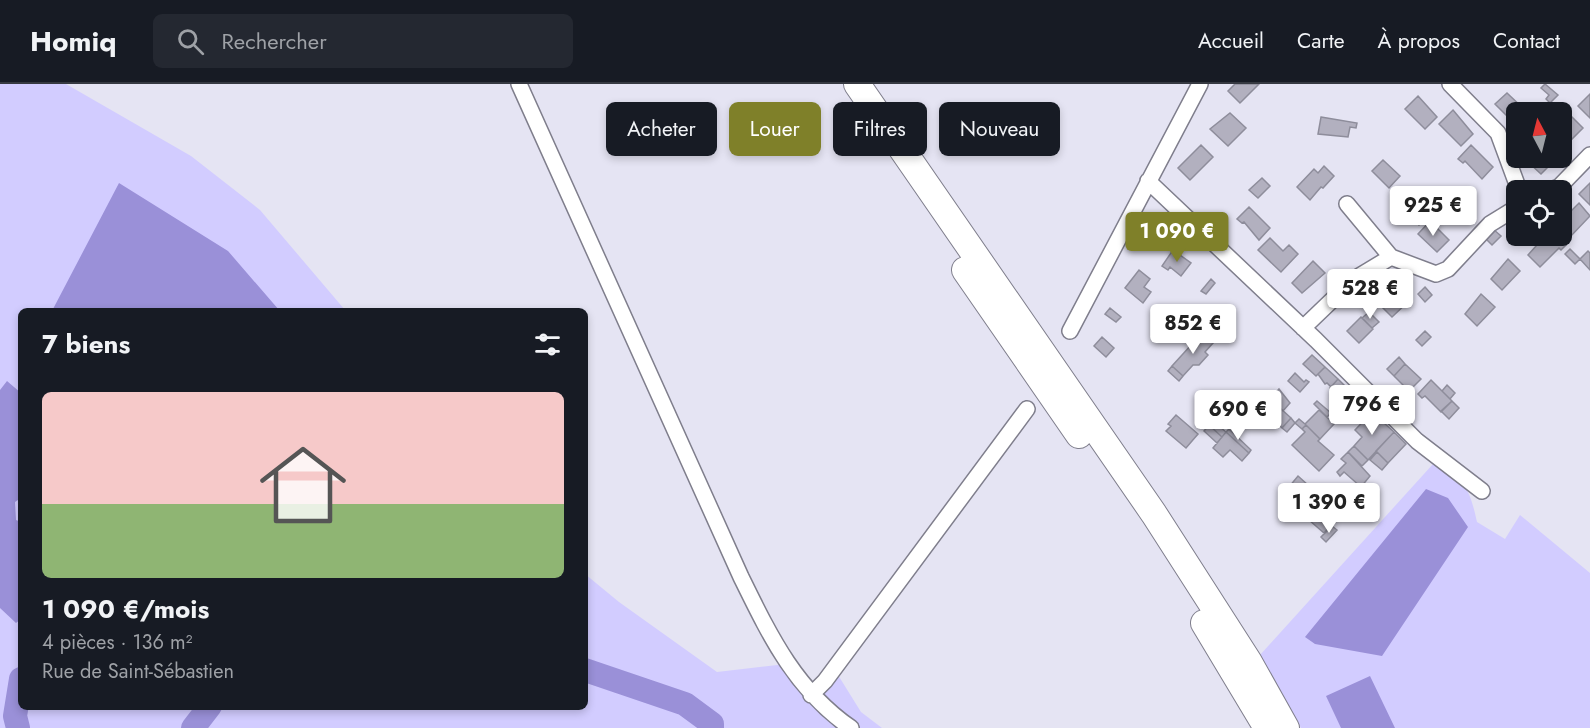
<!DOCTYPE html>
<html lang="fr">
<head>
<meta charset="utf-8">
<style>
  body { margin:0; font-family:Jost,sans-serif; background:#242831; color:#f1f3f6; height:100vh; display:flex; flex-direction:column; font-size:22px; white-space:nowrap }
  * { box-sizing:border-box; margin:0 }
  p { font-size:20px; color:#9ea1a6 }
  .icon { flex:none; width:33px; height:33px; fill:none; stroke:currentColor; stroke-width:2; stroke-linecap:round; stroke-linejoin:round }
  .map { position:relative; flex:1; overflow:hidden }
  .details { position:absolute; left:18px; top:224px; width:570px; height:402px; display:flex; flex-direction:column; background:#171b24; border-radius:9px; box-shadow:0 3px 9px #0003 }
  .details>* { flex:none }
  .banner { position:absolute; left:606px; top:18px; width:570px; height:54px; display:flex; gap:12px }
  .needle { width:39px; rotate:353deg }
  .tools { position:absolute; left:1506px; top:18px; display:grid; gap:12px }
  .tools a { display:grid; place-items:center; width:66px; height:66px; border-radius:9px; background:#171b24; box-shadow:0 3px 9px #0003; font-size:30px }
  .price { position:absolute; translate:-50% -51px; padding:0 14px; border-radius:6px; background:#fff; color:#222; font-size:20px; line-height:39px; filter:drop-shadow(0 2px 3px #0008) }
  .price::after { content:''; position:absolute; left:50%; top:36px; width:18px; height:14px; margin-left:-9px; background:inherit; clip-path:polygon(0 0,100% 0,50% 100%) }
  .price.active { background:#7f8029; color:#fff }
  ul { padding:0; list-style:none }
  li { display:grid; align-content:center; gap:12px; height:318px; padding:0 24px }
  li+li { border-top:2px solid #363941 }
  li span { display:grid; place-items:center; height:186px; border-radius:9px; color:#555 }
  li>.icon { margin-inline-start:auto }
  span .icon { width:108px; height:108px; fill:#fffc; stroke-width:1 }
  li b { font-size:26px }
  h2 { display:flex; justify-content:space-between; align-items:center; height:72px; padding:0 24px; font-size:26px }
  .pill { padding:0 21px; border-radius:9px; background:#171b24; box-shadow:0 3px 9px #0003; font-size:21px; line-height:54px }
  .pill.active { background:#7f8029; color:#fff }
  header { display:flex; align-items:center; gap:36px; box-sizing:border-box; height:84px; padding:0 30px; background:#171b24; border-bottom:2px solid #363941 }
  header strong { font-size:28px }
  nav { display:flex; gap:33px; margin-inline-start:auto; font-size:21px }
  .search { width:420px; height:54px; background:#242831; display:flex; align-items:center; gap:15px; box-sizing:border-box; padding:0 21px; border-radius:9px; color:#9ea1a6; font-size:22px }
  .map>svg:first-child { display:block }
  .green { fill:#d2ccff }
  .water { fill:#9a90d8 }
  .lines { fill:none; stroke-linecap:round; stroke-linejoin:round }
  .river { stroke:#9a90d8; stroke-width:24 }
  .building { fill:#b2b0bf; stroke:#8e8d9b; stroke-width:1.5 }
  .street-casing { stroke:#7f7e8c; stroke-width:18 }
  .highway-casing { stroke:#7f7e8c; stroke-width:28 }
  .street { stroke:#fff; stroke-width:15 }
  .highway { stroke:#fff; stroke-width:26 }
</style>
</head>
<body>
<header>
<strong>Homiq</strong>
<div class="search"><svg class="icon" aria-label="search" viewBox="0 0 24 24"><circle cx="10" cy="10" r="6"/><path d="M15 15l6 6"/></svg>Rechercher</div>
<nav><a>Accueil</a><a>Carte</a><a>À propos</a><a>Contact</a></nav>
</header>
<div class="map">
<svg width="1590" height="644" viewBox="0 0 1590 644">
  <rect width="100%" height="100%" fill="#e5e4f3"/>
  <!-- green -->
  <path class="green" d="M0,0H66L191,72L260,126L345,226H21V622H585V490L619,518L717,588L795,579L820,608L838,591L861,628L882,644H0Z
    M1433,380C1466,398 1469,402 1477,438L1505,455L1520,431L1590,489V644H1301L1260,571Z"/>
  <!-- water -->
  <path class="water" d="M119,99L228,167L279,226H54L53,225Z
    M7,297L21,309V414L15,418L16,436L21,438V535L16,539L0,524V306Z
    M1426,405L1448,414L1468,443L1382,572L1315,560L1305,553Z
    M1370,592L1395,644H1341L1326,612Z"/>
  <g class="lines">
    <!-- river -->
    <path class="river" d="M585,586L685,620L712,640V644
      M18,644L15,632L21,595
      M193,644L210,622"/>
  </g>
  <!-- building -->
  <path class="building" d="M1235,0H1259L1240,19L1228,7Z
    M1545,0L1558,11L1550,19L1546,15L1549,11L1541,4Z
    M1507,9L1527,28H1516V41L1495,20Z
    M1590,10V34L1578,22Z
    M1418,12L1437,33L1425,45L1405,25Z
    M1453,26L1473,50L1461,62L1439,40Z
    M1230,29L1246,44L1228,62L1210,45Z
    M1571,32L1583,44L1565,62L1562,58V41Z
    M1321,33L1357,39L1356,44L1350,43L1348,53L1318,50Z
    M1201,61L1213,73L1190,96L1178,84Z
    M1471,61L1493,83L1482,95L1465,77L1463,79L1458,75Z
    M1532,74H1557L1541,90L1528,78Z
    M1383,76L1400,92L1389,104L1372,87Z
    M1324,82L1334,92L1323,104L1321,103L1310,116L1297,103L1314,85L1318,89Z
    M1262,94L1270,102L1258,114L1249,106Z
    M1590,99V121L1579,110Z
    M1411,106L1426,121L1431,115L1439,120L1419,141L1414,136L1416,134L1400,118Z
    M1579,119L1590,132L1571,152L1562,142V134H1564Z
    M1249,123L1270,144L1259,156L1244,138L1242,139L1237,135Z
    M1430,137L1449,156L1437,168L1418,150Z
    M1493,145L1501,152L1492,161L1485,154Z
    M1545,152H1556L1566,161L1561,166L1559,164L1540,183L1528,171Z
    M1270,154L1283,167L1289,161L1298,170L1281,188L1258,166Z
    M1570,165L1580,175L1575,180L1565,170Z
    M1173,166L1191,179L1181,192L1170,183L1168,186L1162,182Z
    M1588,167L1590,169V186L1580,175Z
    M1508,175L1520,187L1502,206L1491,195Z
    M1313,177L1325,189L1302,209L1292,199Z
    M1139,186L1150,195L1144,203L1151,208L1143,219L1125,204Z
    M1211,195L1215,199L1206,210L1201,207Z
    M1425,203L1432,211L1425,218L1418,210Z
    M1398,204L1410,216L1392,233L1380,221Z
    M1481,210L1495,223L1477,242L1465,230Z
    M1110,224L1121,233L1116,238L1105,230Z
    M1369,228L1379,238L1372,244L1362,234Z
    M1361,233L1373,245L1359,259L1347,247Z
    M1425,247L1431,253L1422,262L1416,256Z
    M1202,249L1213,259L1205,268L1208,271L1199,281H1193L1183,292L1172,282Z
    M1102,253L1114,264L1106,273L1094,262Z
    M1312,271L1325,283L1316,292L1303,280Z
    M1399,273L1405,280L1394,292L1387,285Z
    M1405,280L1421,295L1409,307L1394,292Z
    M1172,282L1183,292L1179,297L1168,287Z
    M1325,283L1338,295L1331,303L1327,299L1325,300L1318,290Z
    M1295,289L1304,298L1306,296L1309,298L1300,308L1288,297Z
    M1338,295L1351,308L1338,322L1331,315L1335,310L1330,304Z
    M1431,296L1452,317L1441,328L1425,312L1422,314L1418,310Z
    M1447,301L1455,309L1450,315L1442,307Z
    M1279,305L1290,319L1283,327L1270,315Z
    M1351,308L1360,317L1344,333L1341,331L1344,327L1341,324L1337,328L1335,325Z
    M1270,315L1280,324L1272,332L1263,323Z
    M1317,317L1331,329L1327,333L1314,320Z
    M1452,317L1459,324L1449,335L1441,327Z
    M1280,324L1291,334L1282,344L1271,333Z
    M1319,326L1334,340L1320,355L1306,341L1302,345L1295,339L1299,335L1305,340Z
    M1372,328L1394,348L1368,376L1354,362L1362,353L1355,346Z
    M1176,331L1198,350L1186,364L1166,347L1171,342L1168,340Z
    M1291,334L1295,339L1287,348L1282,344Z
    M1213,337L1226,348L1222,353L1209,341Z
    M1209,341L1222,353L1217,359L1204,347Z
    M1306,341L1320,355L1318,357L1334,371L1319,387L1292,361L1305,348L1302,345Z
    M1229,345L1251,366L1249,369L1226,348Z
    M1226,348L1249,369L1242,377L1230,366L1223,373L1213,364Z
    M1394,348L1406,360L1388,379L1376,367Z
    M1354,362L1368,376L1362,382L1348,368Z
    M1348,368L1370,392L1361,403L1344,388L1340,392L1337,388L1346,379L1341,375Z
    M1377,368L1388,379L1382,386L1370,376Z
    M1298,392L1308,401L1298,412L1289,403Z
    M1307,401L1314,407L1304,417L1298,412Z
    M1290,405L1309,422L1304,428L1285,411Z
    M1314,407L1340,430L1330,440L1304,417Z
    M1367,409L1374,416L1363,428L1355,420Z
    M1355,420L1363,428L1357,435L1348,426Z
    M1309,422L1331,441L1324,449L1302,430Z
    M1332,442L1337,446L1326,458L1321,453Z"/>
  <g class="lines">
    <!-- street casing -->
    <g class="street-casing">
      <path id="street" d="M519,0L741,493C770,552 795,605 851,644
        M1450,0L1498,49L1519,106
        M1148,97L1316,256L1417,357L1482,407
        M1551,106L1559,103L1590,71
        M1347,120L1391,173
        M1303,244L1353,196L1391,173L1436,190L1448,185L1490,140L1516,124
        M1070,247L1200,0
        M811,611L825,597L1027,325"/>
    </g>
    <!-- highway casing -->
    <g class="highway-casing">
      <path id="highway" d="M857,0L1154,430L1249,578L1286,644
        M965,186L1079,351
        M1204,539L1267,644"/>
    </g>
    <!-- street -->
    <use href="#street" class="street"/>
    <!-- highway -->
    <use href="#highway" class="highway"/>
  </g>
</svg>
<div class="tools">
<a><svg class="needle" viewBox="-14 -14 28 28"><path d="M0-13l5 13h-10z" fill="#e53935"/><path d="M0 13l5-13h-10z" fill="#9ea1a6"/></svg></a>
<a><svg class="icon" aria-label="locate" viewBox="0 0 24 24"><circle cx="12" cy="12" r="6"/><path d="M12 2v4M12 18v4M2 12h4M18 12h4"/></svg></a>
</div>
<b class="price" style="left:1433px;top:153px">925 €</b>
<b class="price active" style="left:1177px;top:179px">1 090 €</b>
<b class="price" style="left:1370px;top:236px">528 €</b>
<b class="price" style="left:1193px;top:271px">852 €</b>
<b class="price" style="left:1372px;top:352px">796 €</b>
<b class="price" style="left:1238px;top:357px">690 €</b>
<b class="price" style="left:1329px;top:450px">1 390 €</b>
<div class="banner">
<a class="pill">Acheter</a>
<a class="pill active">Louer</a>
<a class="pill">Filtres</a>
<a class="pill">Nouveau</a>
</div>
<section class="details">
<h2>7 biens<svg class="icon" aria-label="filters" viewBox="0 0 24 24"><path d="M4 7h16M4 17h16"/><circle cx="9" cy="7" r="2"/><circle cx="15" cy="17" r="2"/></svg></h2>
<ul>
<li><span style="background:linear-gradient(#f6c9c9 60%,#8fb573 0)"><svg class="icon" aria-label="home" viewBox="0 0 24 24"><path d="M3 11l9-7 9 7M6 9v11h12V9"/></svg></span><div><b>1 090 €/mois</b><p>4 pièces · 136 m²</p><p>Rue de Saint-Sébastien</p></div></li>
</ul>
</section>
</div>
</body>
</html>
